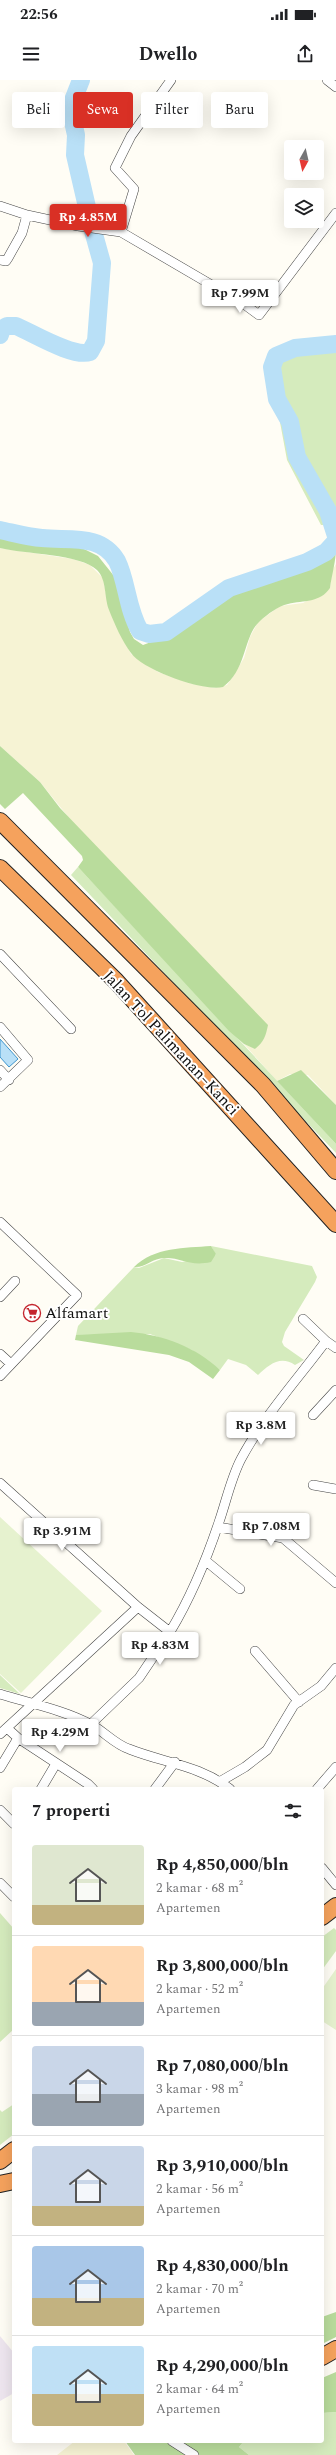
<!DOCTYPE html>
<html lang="id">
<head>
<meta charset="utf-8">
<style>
  body { margin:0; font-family:Spectral,serif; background:#f6f6f6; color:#202124; height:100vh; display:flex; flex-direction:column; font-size:15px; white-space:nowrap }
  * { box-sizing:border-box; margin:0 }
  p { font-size:13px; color:#757577 }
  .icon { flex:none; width:22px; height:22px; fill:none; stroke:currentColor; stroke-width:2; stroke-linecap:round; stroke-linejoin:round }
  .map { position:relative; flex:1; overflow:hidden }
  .details { position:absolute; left:12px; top:1707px; width:312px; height:656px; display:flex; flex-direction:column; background:#fff; border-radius:4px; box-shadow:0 4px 16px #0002 }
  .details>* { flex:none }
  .top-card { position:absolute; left:12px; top:12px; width:312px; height:36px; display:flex; gap:8px }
  .needle { width:26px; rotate:188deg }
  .fabs { position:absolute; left:284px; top:60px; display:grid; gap:8px }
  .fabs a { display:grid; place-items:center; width:40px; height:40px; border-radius:4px; background:#fff; box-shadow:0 4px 16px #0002; font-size:20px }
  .price { position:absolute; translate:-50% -34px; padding:0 9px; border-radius:4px; background:#fff; color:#222; font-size:13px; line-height:26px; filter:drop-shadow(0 1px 2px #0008) }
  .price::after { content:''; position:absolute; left:50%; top:24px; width:12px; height:9px; margin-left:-6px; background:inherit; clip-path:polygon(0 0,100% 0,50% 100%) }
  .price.active { background:#d93025; color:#fff }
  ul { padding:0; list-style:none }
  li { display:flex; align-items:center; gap:12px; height:100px; padding:0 20px }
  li+li { border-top:1px solid #e0e0e0 }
  li span { display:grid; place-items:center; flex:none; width:112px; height:80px; border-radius:4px; color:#555 }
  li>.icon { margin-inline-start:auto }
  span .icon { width:48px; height:48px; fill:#fffc; stroke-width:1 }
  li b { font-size:17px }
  h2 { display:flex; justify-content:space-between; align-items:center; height:48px; padding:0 20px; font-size:17px }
  .tag { padding:0 14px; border-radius:4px; background:#fff; box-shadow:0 4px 16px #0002; font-size:14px; line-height:36px }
  .tag.active { background:#d93025; color:#fff }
  .status { display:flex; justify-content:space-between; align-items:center; height:28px; padding:0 20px; background:#fff; direction:ltr }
  .status svg { height:11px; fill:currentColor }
  header { display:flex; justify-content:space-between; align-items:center; height:52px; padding:0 20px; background:#fff; font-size:18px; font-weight:700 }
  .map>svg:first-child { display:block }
  .industrial { fill:#eee6ef }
  .farmland { fill:#f6f3d4 }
  .green { fill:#d5ebbd }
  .forest { fill:#b9dc9c }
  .pitch { fill:#e6f2cf }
  .water { fill:#b9e0f7; stroke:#3f96cf }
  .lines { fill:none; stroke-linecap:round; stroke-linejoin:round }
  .river { stroke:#b9e0f7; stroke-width:18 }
  .street-casing { stroke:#444; stroke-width:10 }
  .highway-casing { stroke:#222; stroke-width:18 }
  .street { stroke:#fff; stroke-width:9 }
  .highway { stroke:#f5a25d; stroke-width:16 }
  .labels { text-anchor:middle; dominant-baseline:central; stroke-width:4; stroke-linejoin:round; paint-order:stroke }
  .street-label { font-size:16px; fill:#111; stroke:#fff }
  .poi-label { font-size:16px; fill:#111; stroke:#fff; text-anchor:start }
</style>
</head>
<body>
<div class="status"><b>22:56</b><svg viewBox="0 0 49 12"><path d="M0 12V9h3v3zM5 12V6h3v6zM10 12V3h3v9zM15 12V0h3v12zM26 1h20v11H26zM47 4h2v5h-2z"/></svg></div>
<header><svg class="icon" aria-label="menu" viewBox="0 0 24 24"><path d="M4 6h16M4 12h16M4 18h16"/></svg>Dwello<svg class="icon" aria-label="share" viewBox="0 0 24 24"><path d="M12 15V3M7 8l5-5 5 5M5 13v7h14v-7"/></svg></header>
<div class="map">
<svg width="336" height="2375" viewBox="0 0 336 2375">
  <rect width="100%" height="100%" fill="#fffdf5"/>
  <!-- industrial -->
  <path class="industrial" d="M0,2256L14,2273V2313L0,2321Z"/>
  <!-- farmland -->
  <path class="farmland" d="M0,468L73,479L90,485L103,498L109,529L131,574L158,592L192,604L215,608L227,605L232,598L244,578L250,557L258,542L280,526L303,523L330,508L332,491L336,484V1025L308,995L290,994L277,1001L244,964L256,969L40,702L0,666Z
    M75,2361H124L134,2375H57Z"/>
  <!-- green -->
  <path class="green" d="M336,258V445H321L287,380L268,277Z
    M78,787L336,1064V1073L71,795Z
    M211,1166L312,1186L317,1197L315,1202L285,1252L282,1262L284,1266L304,1280L295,1285C280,1275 269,1285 258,1295L246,1285L228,1279L220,1290L192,1270L150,1254L76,1255L78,1246L134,1187L139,1188L164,1178L182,1182L216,1175Z
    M0,1595L20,1614L0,1608Z
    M0,1833L14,1849V1949L0,1962Z
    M334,1848L336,1850V1871L322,1890V1857Z
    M14,2024V2054L0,2065V2030L2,2032Z
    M336,2332V2375H249L239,2367L244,2361H322V2333Z"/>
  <!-- forest -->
  <path class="forest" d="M0,457L49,465L82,468L98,476L114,496L130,552L134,559L143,565L162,558L196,533L230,514L284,492L317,482L330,474L336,467C336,482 332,493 330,508C320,523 304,520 288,524C278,526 268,534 260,541C243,556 247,590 223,607C203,612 143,590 131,573C122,561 115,545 109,530C104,517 107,500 97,490C81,474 24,474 0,468Z
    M0,666L40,702L60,728L268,945C266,955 264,962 255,969L244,964L229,951L78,787L83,780L82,776L23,713L5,729L0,724Z
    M301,990L336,1025V1064L277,1001Z
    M211,1166L216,1174L211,1182C189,1187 181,1177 164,1178C153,1178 145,1188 134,1187C154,1167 185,1168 211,1166Z
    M131,1252C163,1255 196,1267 220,1290L213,1299L189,1282L169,1275L75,1260L76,1255Z
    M336,2232V2257L322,2264V2237Z
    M336,2292V2332L322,2333V2298Z
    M125,2361H166L189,2375H135Z
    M178,2361H244L239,2367L249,2375H198Z"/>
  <!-- pitch -->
  <path class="pitch" d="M0,1437L102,1531L21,1613L0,1594Z
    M336,1889V1950L322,1941V1909Z"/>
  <!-- water -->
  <path class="water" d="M0,959L18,979L9,987L0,977Z"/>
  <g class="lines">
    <!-- river -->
    <path class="river" d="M0,255L1,250L7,246H16C33,253 73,278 90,272L96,261L102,183L90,140L75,75L76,55L70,28L81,0
      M336,264L295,268L276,276L272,287L277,319L290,342L297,377L328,431L336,456
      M0,450C14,453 28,457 42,458C69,461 101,453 117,481C127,501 127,529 140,551L149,554L166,552L229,508L307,482L326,472L336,461"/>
    <!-- street casing -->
    <g class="street-casing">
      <path id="street" d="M327,0L336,7
        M0,126L27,135L78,146L121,152L244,224L259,235L336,133
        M121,152L134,109L115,88L131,56L171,0
        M0,180L6,181L8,178L22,153L27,135
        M0,874L71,949
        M0,947L28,980L0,1007
        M0,990L9,1000
        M0,1142L77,1215L0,1296
        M0,1217L15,1201
        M326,1261L336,1268
        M0,1274L11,1284
        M313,1335L336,1310
        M0,1403L138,1527L170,1552L139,1598L91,1644
        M313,1405L336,1409
        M218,1447L283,1458L336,1503
        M206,1481L240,1509
        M170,1552C191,1517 206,1481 219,1442C226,1422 231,1398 241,1379C264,1336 297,1300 326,1261L303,1239
        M255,1571L299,1622
        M0,1614C29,1623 64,1630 90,1644C104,1651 114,1664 129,1669C164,1683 199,1685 230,1709
        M7,1648L18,1658L88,1704L93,1709
        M0,1654L138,1527
        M0,1688L18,1658
        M221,1701L245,1687L267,1670L294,1625L321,1606L336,1588
        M41,1709L54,1687
        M155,1709L175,1682
        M317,1709L336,1687
        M0,1730L14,1744
        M322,1788L336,1805
        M0,1803L14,1817
        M172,2361L194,2375"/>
    </g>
    <!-- highway casing -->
    <g class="highway-casing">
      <path id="highway" d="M0,741L263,1005L336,1091
        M0,788L116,901L336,1144
        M322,1837L336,1826
        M0,2081L14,2070
        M0,2104L14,2101
        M322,2277L336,2269"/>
    </g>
    <!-- street -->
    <use href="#street" class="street"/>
    <!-- highway -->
    <use href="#highway" class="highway"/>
  </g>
  <!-- icons -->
  <defs>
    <g id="supermarket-ring" transform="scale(0.9)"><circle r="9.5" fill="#fff" stroke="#c4262e" stroke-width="1.5"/><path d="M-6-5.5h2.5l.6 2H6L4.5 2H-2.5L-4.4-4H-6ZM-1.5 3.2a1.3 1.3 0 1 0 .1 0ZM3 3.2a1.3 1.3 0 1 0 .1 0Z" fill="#c4262e"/></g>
  </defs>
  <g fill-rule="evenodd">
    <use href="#supermarket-ring" x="32" y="1233"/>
  </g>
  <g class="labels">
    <!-- street labels -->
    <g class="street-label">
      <text transform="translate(171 963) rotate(47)">Jalan Tol Palimanan–Kanci</text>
    </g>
    <!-- poi labels -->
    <g class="poi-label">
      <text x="45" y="1233">Alfamart</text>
    </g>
  </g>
</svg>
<div class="fabs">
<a><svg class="needle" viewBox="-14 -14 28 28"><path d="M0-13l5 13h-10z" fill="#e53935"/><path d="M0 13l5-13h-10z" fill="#757577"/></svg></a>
<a><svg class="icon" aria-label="layers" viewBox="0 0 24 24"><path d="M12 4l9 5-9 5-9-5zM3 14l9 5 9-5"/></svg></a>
</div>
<b class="price active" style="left:88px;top:158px">Rp 4.85M</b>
<b class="price" style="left:240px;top:234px">Rp 7.99M</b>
<b class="price" style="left:261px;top:1366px">Rp 3.8M</b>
<b class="price" style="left:271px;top:1467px">Rp 7.08M</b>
<b class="price" style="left:62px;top:1472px">Rp 3.91M</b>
<b class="price" style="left:160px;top:1586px">Rp 4.83M</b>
<b class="price" style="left:60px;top:1673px">Rp 4.29M</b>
<div class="top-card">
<a class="tag">Beli</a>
<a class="tag active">Sewa</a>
<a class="tag">Filter</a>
<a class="tag">Baru</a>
</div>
<section class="details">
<h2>7 properti<svg class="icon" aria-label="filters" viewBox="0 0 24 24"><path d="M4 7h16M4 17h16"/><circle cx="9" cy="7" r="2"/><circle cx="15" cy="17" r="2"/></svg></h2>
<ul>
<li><span style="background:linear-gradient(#dfe7d0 75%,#c2b280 0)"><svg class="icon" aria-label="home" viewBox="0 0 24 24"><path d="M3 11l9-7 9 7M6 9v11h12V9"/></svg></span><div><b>Rp 4,850,000/bln</b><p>2 kamar · 68 m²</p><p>Apartemen</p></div></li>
<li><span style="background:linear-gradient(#ffd9b3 70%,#9aa5b1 0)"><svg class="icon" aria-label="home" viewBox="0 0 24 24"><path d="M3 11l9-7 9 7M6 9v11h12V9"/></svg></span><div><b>Rp 3,800,000/bln</b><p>2 kamar · 52 m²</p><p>Apartemen</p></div></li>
<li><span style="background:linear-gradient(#c9d6e8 60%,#9aa5b1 0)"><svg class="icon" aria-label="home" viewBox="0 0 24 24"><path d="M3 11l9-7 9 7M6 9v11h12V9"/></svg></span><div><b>Rp 7,080,000/bln</b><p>3 kamar · 98 m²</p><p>Apartemen</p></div></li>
<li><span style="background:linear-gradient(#c9d6e8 75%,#c2b280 0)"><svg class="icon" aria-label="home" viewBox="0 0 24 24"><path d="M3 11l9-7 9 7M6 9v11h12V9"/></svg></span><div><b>Rp 3,910,000/bln</b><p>2 kamar · 56 m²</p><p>Apartemen</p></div></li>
<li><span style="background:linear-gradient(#a9c7e8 65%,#c2b280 0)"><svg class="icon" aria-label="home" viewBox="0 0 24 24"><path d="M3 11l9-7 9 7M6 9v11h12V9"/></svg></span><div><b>Rp 4,830,000/bln</b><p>2 kamar · 70 m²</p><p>Apartemen</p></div></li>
<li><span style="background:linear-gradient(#bfe0f5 60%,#c2b280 0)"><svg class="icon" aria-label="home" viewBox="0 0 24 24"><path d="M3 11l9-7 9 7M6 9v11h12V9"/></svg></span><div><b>Rp 4,290,000/bln</b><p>2 kamar · 64 m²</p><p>Apartemen</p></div></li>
</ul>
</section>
</div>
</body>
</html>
